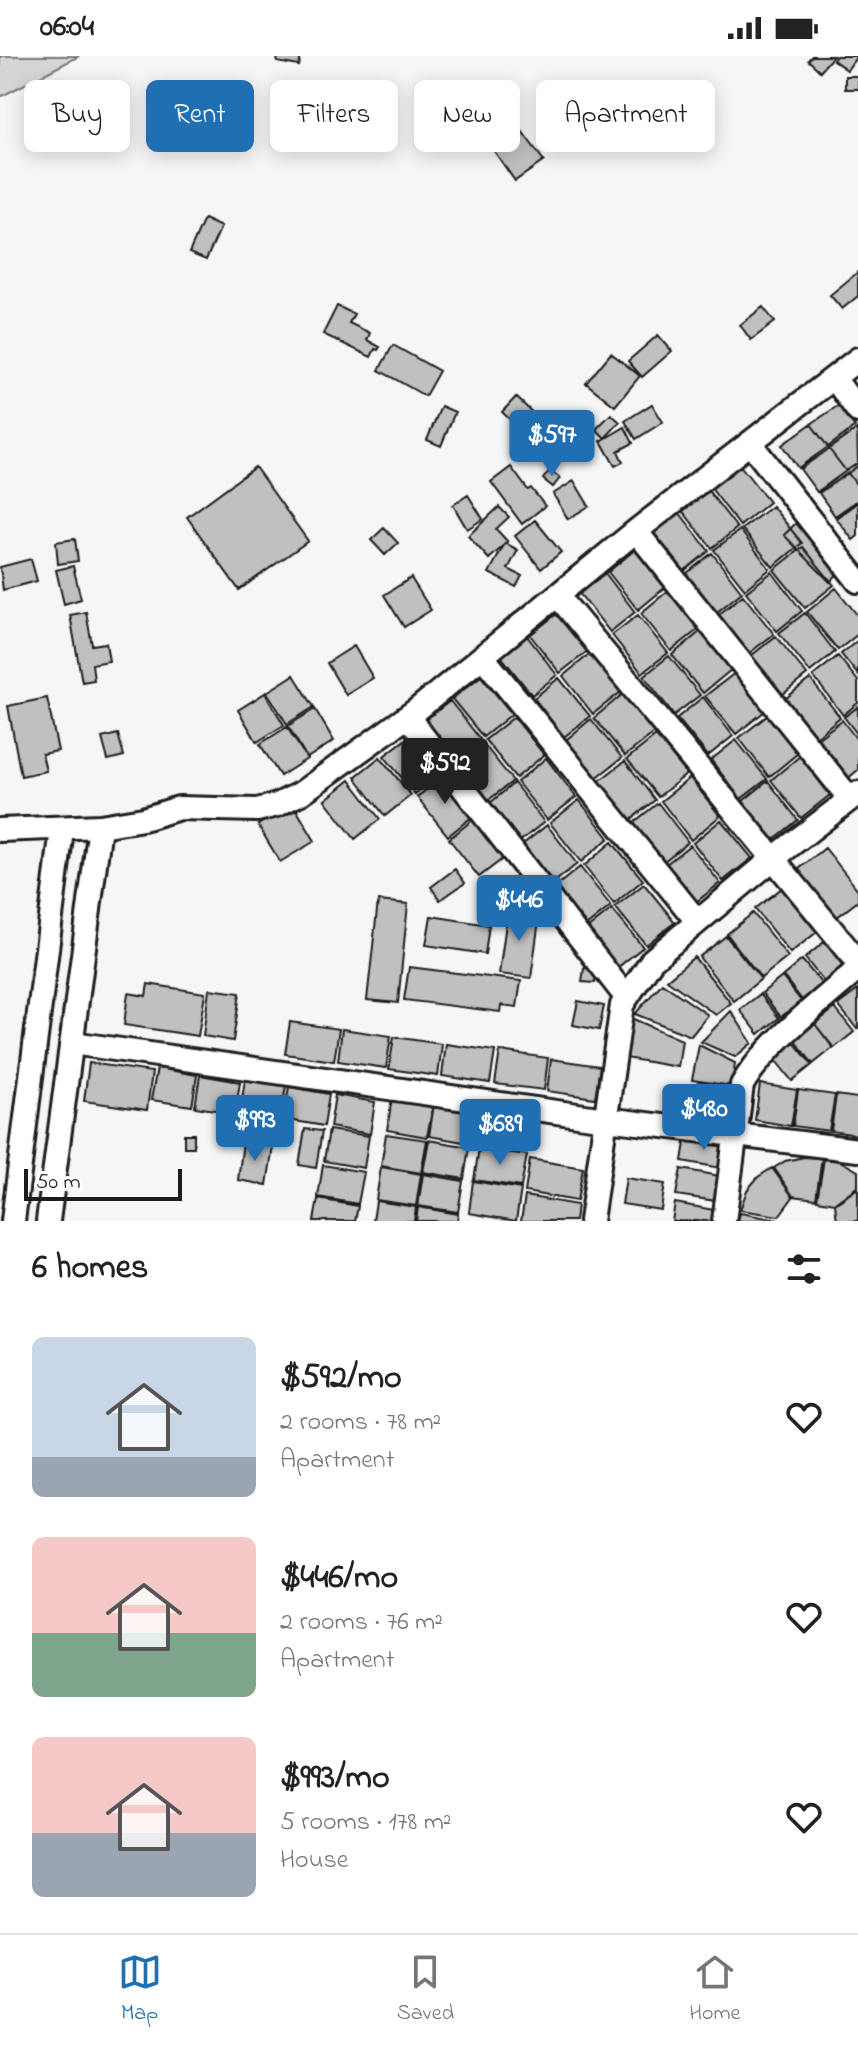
<!DOCTYPE html>
<html lang="en">
<head>
<meta charset="utf-8">
<style>
  body { margin:0; font-family:"Indie Flower",sans-serif; background:#f2f2f2; color:#222; height:100vh; display:flex; flex-direction:column; font-size:30px; white-space:nowrap }
  * { box-sizing:border-box; margin:0 }
  p { font-size:26px; color:#767676 }
  .icon { flex:none; width:44px; height:44px; fill:none; stroke:currentColor; stroke-width:2; stroke-linecap:round; stroke-linejoin:round }
  .map { position:relative; height:1165px; overflow:hidden }
  .details { display:flex; flex-direction:column; background:#fff; flex:1 }
  .details>* { flex:none }
  .guide { position:absolute; left:24px; top:24px; width:810px; height:72px; display:flex; gap:16px }
  .scale { position:absolute; left:24px; bottom:20px; width:158px; box-sizing:border-box; padding-left:8px; border:4px solid #1c1c1c; border-top:0; font-size:22px; line-height:28px; white-space:nowrap; color:#1c1c1c; -webkit-text-stroke:6px #fff; paint-order:stroke }
  .price { position:absolute; translate:-50% -68px; padding:0 18px; border-radius:8px; background:#1f6fb2; color:#fff; font-size:26px; line-height:52px; filter:drop-shadow(0 2px 4px #0008) }
  .price::after { content:''; position:absolute; left:50%; top:48px; width:24px; height:18px; margin-left:-12px; background:inherit; clip-path:polygon(0 0,100% 0,50% 100%) }
  .price.on { background:#222; color:#fff }
  ul { padding:0; list-style:none }
  li { display:flex; align-items:center; gap:24px; height:200px; padding:0 32px }
  li span { display:grid; place-items:center; flex:none; width:224px; height:160px; border-radius:12px; color:#555 }
  li>.icon { margin-inline-start:auto }
  span .icon { width:96px; height:96px; fill:#fffc; stroke-width:1 }
  li b { font-size:34px }
  h2 { display:flex; justify-content:space-between; align-items:center; height:96px; padding:0 32px; font-size:34px }
  .chip { padding:0 28px; border-radius:12px; background:#fff; box-shadow:0 4px 20px #0003; font-size:28px; line-height:72px }
  .chip.on { background:#1f6fb2; color:#fff }
  .status { display:flex; justify-content:space-between; align-items:center; height:56px; padding:0 40px; background:#fff; direction:ltr }
  .status svg { height:22px; fill:currentColor }
  .menu { display:flex; justify-content:space-around; align-items:center; height:112px; border-top:2px solid #e0e0e0; background:#fff; font-size:22px; color:#767676 }
  .menu a { display:grid; justify-items:center; gap:4px }
  .menu .on { color:#1f6fb2 }
  .map>svg:first-child { display:block }
  .green { fill:#d6d6d6; stroke:#797979; stroke-width:2 }
  .building { fill:#c0c0c0; stroke:#1c1c1c; stroke-width:2 }
  .lines { fill:none; stroke-linecap:round; stroke-linejoin:round }
  .minor-casing { stroke:#1c1c1c; stroke-width:28 }
  .minor { stroke:#fff; stroke-width:22 }
</style>
</head>
<body>
<div class="status"><b>06:04</b><svg viewBox="0 0 49 12"><path d="M0 12V9h3v3zM5 12V6h3v6zM10 12V3h3v9zM15 12V0h3v12zM26 1h20v11H26zM47 4h2v5h-2z"/></svg></div>
<div class="map">
<svg width="858" height="1165" viewBox="0 0 858 1165">
  <rect width="100%" height="100%" fill="#f6f6f6"/>
  <filter id="ink" filterUnits="userSpaceOnUse"><feTurbulence type="fractalNoise" baseFrequency=".0125" numOctaves="2"/><feDisplacementMap in="SourceGraphic" scale="16" xChannelSelector="R" yChannelSelector="G"/><feConvolveMatrix kernelMatrix="1 2 1 2 8 2 1 2 1" color-interpolation-filters="sRGB"/></filter>
  <g filter="url(#ink)">
    <!-- green -->
    <path class="green" d="M0,0H79L0,41Z"/>
    <!-- building -->
    <path class="building" d="M278,0H301L299,10L277,6Z
      M812,0H833L820,15L808,4Z
      M836,0H857L847,14L833,4Z
      M845,20H858V33H845Z
      M522,75L544,105L515,125L494,95Z
      M204,163L221,171L206,204L189,197Z
      M858,216V240L842,253L830,239Z
      M337,250L354,258L349,267L370,277L367,284L380,291L378,294L375,293L371,301L323,278Z
      M763,251L775,266L751,284L740,269Z
      M658,279L672,295L642,321L628,305Z
      M393,289L439,315L425,340L379,314Z
      M611,297L640,320L615,350L586,327Z
      M516,341L538,362L524,377L502,356Z
      M652,348L663,366L636,383L625,365Z
      M839,349L855,371L828,391L811,368Z
      M441,350L455,356L441,390L427,384Z
      M611,358L620,366L605,382L596,373Z
      M811,368L828,391L798,412L782,389Z
      M625,371L633,387L618,395L623,406L615,410L601,385Z
      M857,373L858,407L846,415L829,393Z
      M829,393L846,415L817,436L800,413Z
      M739,408L769,446L740,470L710,431Z
      M858,410V431L848,417Z
      M255,411L308,485L239,534L187,461Z
      M511,411L528,434L531,432L545,450L522,468L491,426Z
      M550,414L560,422L553,431L543,423Z
      M848,417L858,431V444L835,460L819,437Z
      M574,425L589,450L568,463L553,438Z
      M707,433L737,472L712,492L681,453Z
      M468,439L483,463L467,473L453,449Z
      M858,446V480L853,484L836,462Z
      M772,450L802,487L773,511L742,473Z
      M499,451L509,461L496,473L508,486L489,503L468,480Z
      M679,456L709,495L684,515L653,476Z
      M802,461L848,507L830,526L784,479Z
      M535,464L561,496L541,513L515,480Z
      M384,472L398,487L385,499L371,484Z
      M740,474L770,513L745,533L714,494Z
      M75,483L78,505L58,508L56,486Z
      M505,487L518,494L508,513L522,520L516,531L489,517Z
      M803,491L834,529L805,552L774,514Z
      M637,492L667,530L638,554L608,516Z
      M712,497L742,536L717,556L686,518Z
      M31,503L37,525L3,534L0,511Z
      M73,510L81,543L64,548L56,514Z
      M772,516L802,555L777,575L746,536Z
      M605,517L635,556L610,576L579,537Z
      M411,522L431,554L404,571L384,539Z
      M836,532L858,560V578L838,594L807,556Z
      M669,534L700,572L671,595L641,557Z
      M743,539L774,578L748,598L718,559Z
      M86,556L92,589L106,587L109,605L92,608L94,624L82,626L70,559Z
      M559,556L589,594L560,617L530,579Z
      M805,557L835,596L810,616L779,577Z
      M638,559L668,597L642,617L612,579Z
      M701,575L732,613L703,637L672,599Z
      M527,580L557,619L532,639L501,600Z
      M776,580L807,619L782,639L751,600Z
      M858,584V619L841,598Z
      M354,590L373,622L346,639L327,607Z
      M591,597L622,635L593,658L563,620Z
      M669,600L700,639L674,659L644,620Z
      M838,600L858,625V647L843,659L813,620Z
      M735,617L765,655L736,678L705,640Z
      M294,619L314,651L287,668L267,636Z
      M481,620L512,658L483,681L452,643Z
      M559,622L590,660L564,681L534,642Z
      M810,623L840,661L815,682L785,643Z
      M265,637L284,669L257,686L238,654Z
      M623,638L654,677L625,700L594,662Z
      M703,641L733,680L708,700L677,662Z
      M47,642L58,695L42,698L46,715L21,720L8,650Z
      M450,645L480,683L455,703L424,665Z
      M858,651V679L844,661Z
      M315,653L334,685L307,702L288,670Z
      M768,659L798,697L769,721L739,682Z
      M514,661L544,699L516,722L485,684Z
      M591,663L622,702L596,722L566,684Z
      M842,664L858,685V714L847,723L816,684Z
      M287,671L307,703L280,720L260,688Z
      M118,678L124,700L108,704L102,682Z
      M410,680L440,718L415,738L384,700Z
      M656,680L687,718L658,741L627,703Z
      M736,684L767,723L741,743L711,704Z
      M482,686L513,725L487,745L457,706Z
      M800,700L830,739L801,762L771,724Z
      M380,701L411,739L385,760L355,721Z
      M546,702L576,741L547,764L517,726Z
      M625,705L655,744L630,764L599,725Z
      M443,721L473,760L448,780L417,741Z
      M690,722L720,760L691,784L661,745Z
      M350,724L380,763L355,783L325,744Z
      M768,725L798,764L773,784L743,745Z
      M514,727L544,766L519,786L489,748Z
      M579,744L609,782L581,806L550,767Z
      M658,747L688,786L663,806L633,767Z
      M293,748L315,785L280,806L258,769Z
      M475,762L505,801L479,821L449,783Z
      M721,764L752,802L723,825L693,787Z
      M547,769L577,808L552,828L522,789Z
      M612,786L643,824L614,848L584,810Z
      M690,789L720,827L695,847L665,809Z
      M825,792L858,834V845L832,865L794,817Z
      M580,811L611,850L586,870L555,831Z
      M455,813L465,827L440,844L431,831Z
      M644,828L675,866L646,889L615,851Z
      M782,832L817,876L790,897L755,853Z
      M378,845L408,848L398,947L367,944Z
      M508,852L540,857L531,922L499,918Z
      M612,853L643,891L617,912L587,873Z
      M753,857L788,901L761,922L727,878Z
      M431,860L489,869L485,898L426,889Z
      M726,880L761,923L734,945L699,901Z
      M824,886L843,910L824,926L805,902Z
      M694,901L731,947L716,959L667,924Z
      M802,904L822,928L802,944L783,920Z
      M409,911L521,925L517,951L501,949L500,956L404,944Z
      M584,912L597,914L595,927L582,926Z
      M782,921L801,945L781,961L762,937Z
      M662,927L708,959L691,980L635,958Z
      M148,928L205,937L198,980L124,969L128,937L146,940Z
      M209,933L240,937L233,985L203,980Z
      M858,934V972L857,973L838,949Z
      M760,938L779,962L759,978L740,954Z
      M578,945L604,950L599,974L573,969Z
      M835,952L854,976L834,992L815,968Z
      M731,955L752,987L735,1001L701,986Z
      M631,962L682,984L678,1011L625,1002Z
      M290,966L339,973L334,1005L285,998Z
      M815,968L833,992L813,1008L795,984Z
      M342,973L391,980L386,1012L338,1005Z
      M394,981L442,988L438,1020L389,1013Z
      M793,985L812,1009L792,1025L773,1001Z
      M446,988L495,995L490,1027L442,1020Z
      M699,989L735,1007L732,1030L692,1024Z
      M500,995L548,1002L544,1034L495,1028Z
      M551,1003L600,1010L595,1042L547,1035Z
      M89,1007L152,1016L147,1054L84,1045Z
      M157,1012L197,1019L192,1050L151,1044Z
      M200,1019L240,1026L235,1057L195,1051Z
      M245,1024L286,1030L280,1062L240,1056Z
      M760,1028L797,1034L791,1070L755,1064Z
      M289,1031L329,1038L324,1070L283,1063Z
      M690,1033L730,1039L725,1065L686,1059Z
      M798,1034L835,1039L829,1075L793,1070Z
      M335,1039L375,1046L370,1078L330,1071Z
      M836,1039L858,1042V1079L831,1075Z
      M392,1042L433,1049L427,1081L387,1074Z
      M434,1048L474,1055L469,1087L429,1080Z
      M484,1056L532,1064L527,1096L479,1088Z
      M305,1073L322,1075L316,1112L299,1109Z
      M329,1074L369,1080L364,1112L324,1105Z
      M184,1078H194V1091H184Z
      M386,1078L427,1084L421,1117L381,1110Z
      M686,1080L725,1086L721,1112L682,1105Z
      M429,1084L469,1091L464,1123L423,1116Z
      M243,1086L273,1090L267,1129L238,1124Z
      M479,1092L527,1099L521,1131L474,1124Z
      M804,1101L822,1102L816,1143L793,1140L774,1112L785,1105Z
      M530,1103L583,1112L577,1145L525,1136Z
      M824,1103L840,1105L858,1115V1130L835,1147L817,1144Z
      M323,1109L364,1116L358,1148L318,1141Z
      M381,1111L421,1118L416,1150L376,1144Z
      M772,1112L793,1141L779,1160L740,1154L747,1134L758,1121Z
      M681,1113L720,1120L716,1145L676,1139Z
      M423,1118L463,1125L458,1156L418,1150Z
      M626,1122L665,1128L661,1154L622,1148Z
      M473,1125L521,1133L516,1165L469,1157Z
      M858,1132V1165H837L835,1148Z
      M525,1140L577,1149L575,1165H521Z
      M318,1143L358,1150L355,1165H314Z
      M376,1145L416,1151L414,1165H373Z
      M675,1147L714,1154L713,1165H672Z
      M418,1151L458,1158L457,1165H416Z
      M740,1157L778,1164V1165H738Z"/>
    <g class="lines">
      <!-- minor casing -->
      <g class="minor-casing">
        <path id="minor" d="M834,322L858,355
          M750,387L858,525
          M636,475L850,743
          M558,540L858,906
          M483,601L697,865
          M408,661L626,941
          M0,774L100,770L143,763L179,752L257,754L277,749L301,737L418,653L636,475L858,303
          M72,987L606,1063L858,1094
          M13,1165L62,773
          M48,1165L100,770
          M591,1165L622,949L652,904L774,802L858,737
          M724,1165L742,1029C766,987 821,946 858,913"/>
      </g>
      <!-- minor -->
      <use href="#minor" class="minor"/>
    </g>
  </g>
</svg>
<div class="scale">50 m</div>
<b class="price" style="left:552px;top:422px">$597</b>
<b class="price on" style="left:445px;top:750px">$592</b>
<b class="price" style="left:519px;top:887px">$446</b>
<b class="price" style="left:704px;top:1096px">$480</b>
<b class="price" style="left:255px;top:1107px">$993</b>
<b class="price" style="left:500px;top:1111px">$689</b>
<div class="guide">
<a class="chip">Buy</a>
<a class="chip on">Rent</a>
<a class="chip">Filters</a>
<a class="chip">New</a>
<a class="chip">Apartment</a>
</div>
</div>
<section class="details">
<h2>6 homes<svg class="icon" aria-label="filters" viewBox="0 0 24 24"><path d="M4 7h16M4 17h16"/><circle cx="9" cy="7" r="2"/><circle cx="15" cy="17" r="2"/></svg></h2>
<ul>
<li><span style="background:linear-gradient(#c9d6e8 75%,#9aa5b1 0)"><svg class="icon" aria-label="home" viewBox="0 0 24 24"><path d="M3 11l9-7 9 7M6 9v11h12V9"/></svg></span><div><b>$592/mo</b><p>2 rooms · 78 m²</p><p>Apartment</p></div><svg class="icon" aria-label="heart" viewBox="0 0 24 24"><path d="M12 20l-8-8c-3-5 5-10 8-4 3-6 11-1 8 4z"/></svg></li>
<li><span style="background:linear-gradient(#f6c9c9 60%,#7fa58c 0)"><svg class="icon" aria-label="home" viewBox="0 0 24 24"><path d="M3 11l9-7 9 7M6 9v11h12V9"/></svg></span><div><b>$446/mo</b><p>2 rooms · 76 m²</p><p>Apartment</p></div><svg class="icon" aria-label="heart" viewBox="0 0 24 24"><path d="M12 20l-8-8c-3-5 5-10 8-4 3-6 11-1 8 4z"/></svg></li>
<li><span style="background:linear-gradient(#f6c9c9 60%,#9aa5b1 0)"><svg class="icon" aria-label="home" viewBox="0 0 24 24"><path d="M3 11l9-7 9 7M6 9v11h12V9"/></svg></span><div><b>$993/mo</b><p>5 rooms · 178 m²</p><p>House</p></div><svg class="icon" aria-label="heart" viewBox="0 0 24 24"><path d="M12 20l-8-8c-3-5 5-10 8-4 3-6 11-1 8 4z"/></svg></li>
</ul>
</section>
<nav class="menu">
<a class="on"><svg class="icon" aria-label="map" viewBox="0 0 24 24"><path d="M3 6l6-2 6 2 6-2v14l-6 2-6-2-6 2zM9 4v14M15 6v14"/></svg>Map</a>
<a><svg class="icon" aria-label="saved" viewBox="0 0 24 24"><path d="M7 4h10v16l-5-4-5 4z"/></svg>Saved</a>
<a><svg class="icon" aria-label="home" viewBox="0 0 24 24"><path d="M3 11l9-7 9 7M6 9v11h12V9"/></svg>Home</a>
</nav>
</body>
</html>
